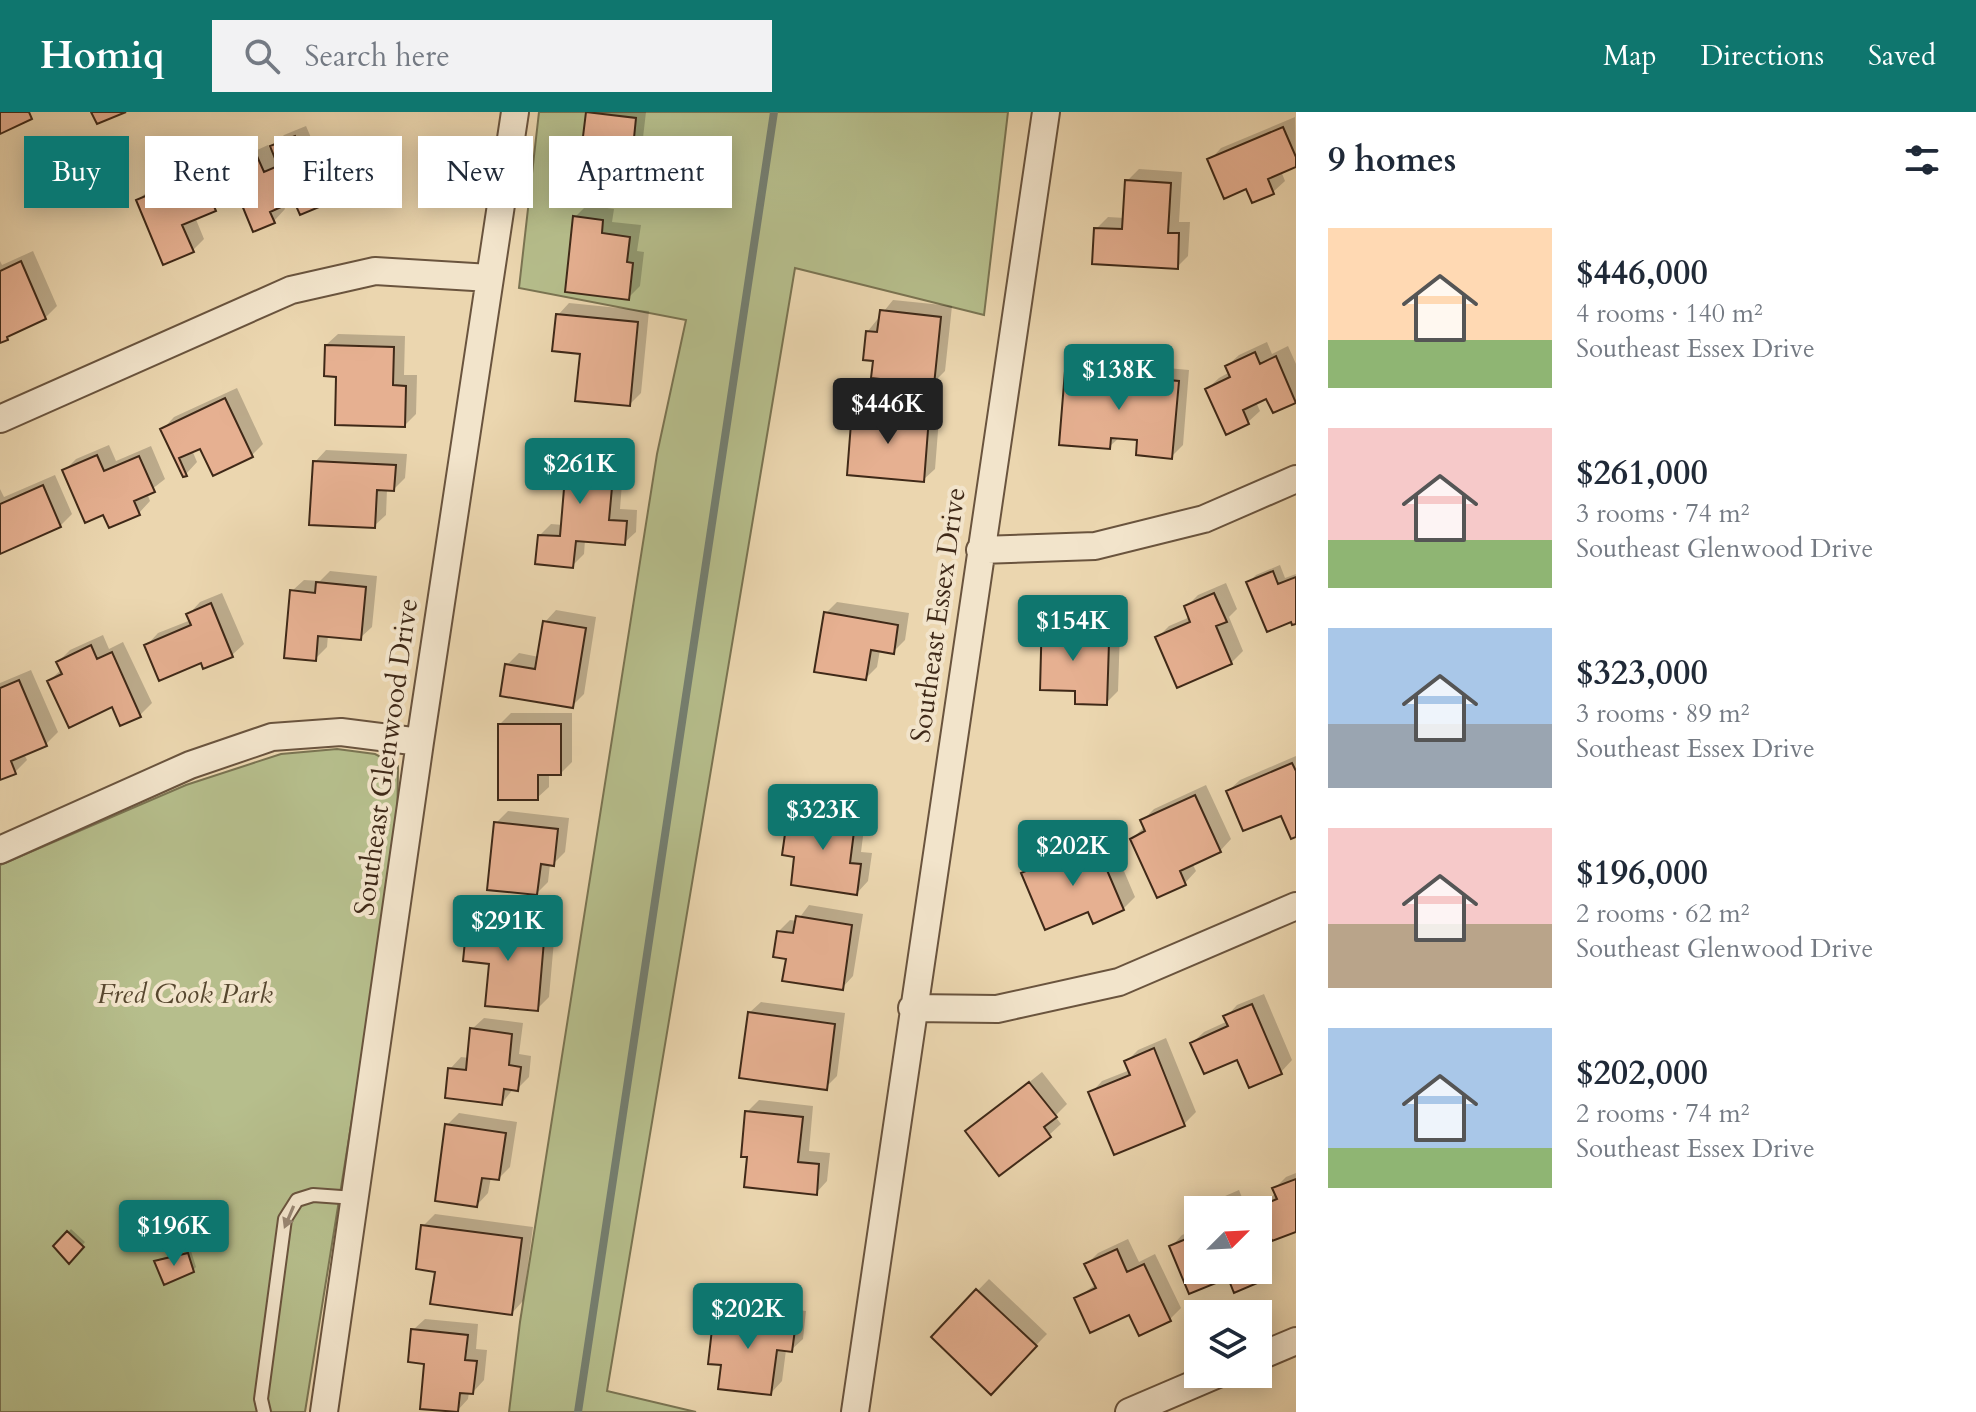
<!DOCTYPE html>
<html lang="en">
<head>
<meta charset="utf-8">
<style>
  body { margin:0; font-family:Cardo,serif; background:#f2f2f3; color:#1f2937; height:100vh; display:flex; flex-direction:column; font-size:30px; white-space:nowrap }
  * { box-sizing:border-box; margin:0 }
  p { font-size:26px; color:#747a83 }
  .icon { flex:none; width:44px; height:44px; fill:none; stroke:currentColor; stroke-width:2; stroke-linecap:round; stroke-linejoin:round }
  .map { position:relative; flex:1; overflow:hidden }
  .panel { display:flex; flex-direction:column; background:#fff; width:680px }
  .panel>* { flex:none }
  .hud { position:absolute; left:24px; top:24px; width:760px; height:72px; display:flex; gap:16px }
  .needle { width:52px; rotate:66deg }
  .tools { position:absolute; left:1184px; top:1084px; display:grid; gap:16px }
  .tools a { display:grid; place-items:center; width:88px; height:88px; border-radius:0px; background:#fff; box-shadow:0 4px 20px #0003; font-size:40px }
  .price { position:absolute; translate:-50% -68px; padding:0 18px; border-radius:8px; background:#0f766e; color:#fff; font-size:26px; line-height:52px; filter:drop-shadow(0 2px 4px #0008) }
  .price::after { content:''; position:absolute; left:50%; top:48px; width:24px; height:18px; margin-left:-12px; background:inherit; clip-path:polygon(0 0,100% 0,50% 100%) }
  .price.active { background:#222; color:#fff }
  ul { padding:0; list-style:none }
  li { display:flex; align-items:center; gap:24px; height:200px; padding:0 32px }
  li span { display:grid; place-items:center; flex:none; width:224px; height:160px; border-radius:0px; color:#555 }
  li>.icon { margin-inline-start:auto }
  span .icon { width:96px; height:96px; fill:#fffc; stroke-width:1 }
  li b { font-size:34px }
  h2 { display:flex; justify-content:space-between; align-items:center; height:96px; padding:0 32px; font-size:34px }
  .tag { padding:0 28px; border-radius:0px; background:#fff; box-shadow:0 4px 20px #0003; font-size:28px; line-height:72px }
  .tag.active { background:#0f766e; color:#fff }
  header { display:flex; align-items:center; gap:48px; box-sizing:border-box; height:112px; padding:0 40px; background:#0f766e; color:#fff }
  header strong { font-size:38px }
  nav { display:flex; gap:44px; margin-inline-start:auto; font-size:28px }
  .search { width:560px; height:72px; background:#f2f2f3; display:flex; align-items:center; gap:20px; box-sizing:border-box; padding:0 28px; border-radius:0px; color:#747a83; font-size:30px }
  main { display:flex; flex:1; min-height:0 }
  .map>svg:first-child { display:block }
  .green { fill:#b6be8c; stroke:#7a7452; stroke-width:2 }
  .shadow { fill:#0003 }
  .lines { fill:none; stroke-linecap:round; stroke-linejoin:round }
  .stream { stroke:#747f71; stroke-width:8 }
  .building { fill:#e6b091; stroke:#3f2918; stroke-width:2 }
  .lane-casing { stroke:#6a543e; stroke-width:16 }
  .street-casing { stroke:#6a543e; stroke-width:30 }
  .lane { stroke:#f2e4cb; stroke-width:12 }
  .street { stroke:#f2e4cb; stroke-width:26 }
  .oneway { fill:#988672 }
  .labels { text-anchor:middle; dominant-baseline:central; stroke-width:8; stroke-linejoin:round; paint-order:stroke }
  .street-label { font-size:28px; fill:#3f2918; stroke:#f2e4cb }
  .park-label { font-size:28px; font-style:italic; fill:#57472f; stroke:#f2e4cb }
</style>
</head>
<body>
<header>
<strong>Homiq</strong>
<div class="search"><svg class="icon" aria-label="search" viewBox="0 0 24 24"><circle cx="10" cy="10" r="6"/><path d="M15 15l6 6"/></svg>Search here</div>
<nav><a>Map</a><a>Directions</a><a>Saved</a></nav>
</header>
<main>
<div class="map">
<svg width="1296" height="1300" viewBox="0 0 1296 1300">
  <rect width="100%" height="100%" fill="#ebd6af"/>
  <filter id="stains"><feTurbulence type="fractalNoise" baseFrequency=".0025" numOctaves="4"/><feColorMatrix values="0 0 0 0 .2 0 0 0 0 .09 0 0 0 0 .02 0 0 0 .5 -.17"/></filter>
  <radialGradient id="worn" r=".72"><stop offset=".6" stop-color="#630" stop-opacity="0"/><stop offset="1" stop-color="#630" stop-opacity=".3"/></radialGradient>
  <!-- green -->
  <path class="green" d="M539,0H1008L984,203L795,156L607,1279L696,1300H509L520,1210L657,342L686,208L519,176Z
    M337,637L375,642L398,654L397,727L305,1300H0V753L186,673L281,642Z"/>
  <!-- shadow -->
  <path class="shadow" d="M589,0H646L642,34L673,38L668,78L657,90Z
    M1295,5L1296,53L1281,59L1285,69L1273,80L1247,75L1210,48L1221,36Z
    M306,14L334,79L322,91L295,87L283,92L285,97L274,109L234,69L246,57L243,51L255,39L268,33L270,37L284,23Z
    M212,51L226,86L215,97L195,105L204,127L193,138L138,88L150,77Z
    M1139,57L1182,60L1179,110H1190L1188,144L1177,155L1096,117L1108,105L1125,106L1127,69Z
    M587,93L614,97L612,110L641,113L637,139L644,140L640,174L628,186L575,105Z
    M33,139L57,194L45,206L0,228V149L2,153Z
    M893,188L952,194L945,259L933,271L875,247L868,219Z
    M569,191L649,199L641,281L630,292L582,240L558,203Z
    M338,222L405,224L404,263H417L416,302L405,313L338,263L326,233Z
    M1267,230L1272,242L1288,234L1296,252V288L1274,299L1267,284L1256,290L1260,299L1248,310L1227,320L1207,277L1219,266L1230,260L1227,254L1239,243Z
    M1079,248L1189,258L1183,333L1171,345L1139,326L1120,325L1109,335L1067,260Z
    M237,276L263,332L251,344L201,334L192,338L197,350L186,362L163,317L174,305Z
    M866,288L940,294L935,357L923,368L854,299Z
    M557,327L625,332L620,397L637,398L636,420L624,431L585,428L584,442L572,454L540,423L551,412L563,413L567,363L545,338Z
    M109,333L116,349L151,334L165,367L147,381L150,389L139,401H104L64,359L76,347Z
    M326,338L407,342L405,366L394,377H387L386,403L374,414L315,350Z
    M55,363L72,402L60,414L0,439V377L4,385Z
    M1280,453L1285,466L1296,462V510L1248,471L1256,463Z
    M330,459L377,464L372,515L360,526L328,523L327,535L315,547L292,479L304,468L320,469Z
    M1226,471L1237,497L1229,505L1243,539L1231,551L1158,525L1169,514L1190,505L1186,495L1198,483Z
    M222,481L244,532L232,543L147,533L158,521L191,508L189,502L200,490Z
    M837,490L909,501L905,528L893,540L880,538L877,555L866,566L826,501Z
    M1055,491L1082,492V518L1120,519L1118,579L1106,591L1077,577L1044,503Z
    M556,498L596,505L584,582L572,594L507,553L519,541L539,545L545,510Z
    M103,523L109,537L123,530L152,591L140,603L121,612L113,593L49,569L62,557L58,550L70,538Z
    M31,558L58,620L46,632L24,642L27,648L15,660L0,666V571Z
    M511,601H572V650L561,661H549V675L537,686L500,612Z
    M1296,644V723L1282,701L1228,679L1240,668Z
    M1206,673L1231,727L1220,739L1192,751L1196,759L1185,771L1132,727L1144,715L1143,708L1154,697Z
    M816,686L867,693L861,740L872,741L868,769L857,781L788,716L799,704L803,705L804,698Z
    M508,699L569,706L565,740L553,752H550L548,770L537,781L496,711Z
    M1107,719L1135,785L1123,797H1089L1023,762L1035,750Z
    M809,793L863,802L853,864L842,876L788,845L778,820L790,808L797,809Z
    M480,798L556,806L549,885L537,897L468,810Z
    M1264,882L1292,948L1281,960L1192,931L1204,920L1228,909L1226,905L1237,893Z
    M761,890L845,901L837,964L826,975L749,901Z
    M484,906L523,911L519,942L531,944L529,965L517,977L514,976L502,991L450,957L461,945L469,946L472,917Z
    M1166,926L1196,1000L1184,1012L1091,981L1102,969L1130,958L1127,949L1138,938Z
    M1042,960L1067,992L1055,1004L1061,1012L1049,1023L968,1019Z
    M759,988L813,994L809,1039L830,1041L827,1069L816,1081L749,1044L747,1000Z
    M459,1001L517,1010L510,1055L499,1066L491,1065L488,1081L477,1093L447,1013Z
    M1296,1061V1117L1260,1095L1276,1081L1274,1077L1286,1065Z
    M1239,1078L1247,1098H1206L1216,1088Z
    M435,1102L533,1115L523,1189L512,1201L437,1158L423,1114Z
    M71,1117L85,1130L69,1149L56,1134Z
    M1198,1117V1158H1258V1123L1272,1156L1261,1168L1229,1163L1190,1180L1171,1135L1182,1123Z
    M1128,1127L1139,1150L1155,1142L1181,1196L1169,1208L1076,1187L1096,1172L1087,1152L1098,1141Z
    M191,1139L196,1155L193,1158L156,1150L159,1147Z
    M989,1167L1047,1222L991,1280L933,1225Z
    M728,1189L806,1199L803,1227L791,1238H786L782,1269L771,1281L723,1251L716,1201Z
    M425,1207L478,1212L476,1237L487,1238L484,1268L473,1280H469L468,1287L457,1299L427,1250L413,1218Z"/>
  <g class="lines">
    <!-- stream -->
    <path class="stream" d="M578,1300L774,0"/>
  </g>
  <!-- building -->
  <path class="building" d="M0,0H29L32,7L0,22Z
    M91,0H126L97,12Z
    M586,0L636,6L632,46L662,50L657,92L576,82Z
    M1283,15L1296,45V55L1268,67L1274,82L1252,91L1246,77L1224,87L1207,47Z
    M295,24L324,93L300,103L294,89L270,100L275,111L253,120L232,69L246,63L241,51L257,44L264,60L278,54L270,34Z
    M200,61L216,99L182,113L194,140L163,153L136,88Z
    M1125,68L1171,71L1168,121H1179L1178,157L1092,152L1094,116L1122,117Z
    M573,104L603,108L602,121L630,125L627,150L633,151L629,188L565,180Z
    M21,149L46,207L7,225L8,228L0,231V159Z
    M880,198L941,205L934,273L871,266L873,249L863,248L866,219L877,220Z
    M556,202L638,210L630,294L575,289L580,242L552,239Z
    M325,233L394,235L393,273L406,274L405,315L335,313L336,265L324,264Z
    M1255,240L1260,252L1276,244L1296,291L1273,301L1266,287L1243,298L1249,312L1226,323L1205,277L1230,265L1225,254Z
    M1065,259L1179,269L1172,347L1136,343L1137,328L1111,326L1110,337L1059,333Z
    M225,286L253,345L213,364L200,337L179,346L187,364L183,365L160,317Z
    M852,298L929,305L924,370L847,363Z
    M543,337L615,343L609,408L627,409L625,433L576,429L573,456L535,452L538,423L560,424L565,365L541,362Z
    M97,343L104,359L139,344L155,380L134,389L140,403L109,416L103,403L85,411L62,358Z
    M313,349L396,353L394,379L377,378L375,416L309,413Z
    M43,373L61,415L0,442V392Z
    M1273,459L1278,472L1296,465V512L1292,513L1291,510L1267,520L1246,470Z
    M316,470L366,475L361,528L318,524L316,549L284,546L290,478L315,481Z
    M1214,481L1227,510L1216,514L1232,552L1177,576L1155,525L1190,510L1184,494Z
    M211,491L233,545L203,557L201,551L159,569L144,533L191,513L186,502Z
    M824,500L898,513L894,542L871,538L866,568L814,560Z
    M1042,502L1071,503V529L1109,530L1107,593L1075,592V579L1040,578Z
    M543,509L586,516L573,596L500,584L505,552L535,557Z
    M91,533L97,547L112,540L141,605L120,614L112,595L69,616L47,569L62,562L56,550Z
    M19,568L47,634L11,649L16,662L0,668V576Z
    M498,612H561V663H538V688H498Z
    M1292,651L1296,659V725L1291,727L1281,704L1243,719L1226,679Z
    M1195,683L1221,740L1180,759L1186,773L1157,786L1130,727L1145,719L1140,708Z
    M802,697L856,704L850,751L861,752L857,783L791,773L794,745L782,743L786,715L800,717Z
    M494,710L558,717L554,754L541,752L537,783L487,778Z
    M1095,730L1124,798L1093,812L1088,800L1045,818L1021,761Z
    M796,804L852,813L843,878L782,869L786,847L773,845L777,819L793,821Z
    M467,809L545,817L538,899L485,894L489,852L463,849Z
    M1252,892L1282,962L1249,976L1237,948L1204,962L1190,931L1228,914L1223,904Z
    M748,900L835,912L827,978L739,966Z
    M470,916L512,922L509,953L521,955L518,979L504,977L502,993L445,986L448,956L466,958Z
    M1154,936L1185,1014L1114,1043L1088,980L1130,963L1124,949Z
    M1029,970L1057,1005L1044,1015L1051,1025L999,1064L965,1019Z
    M745,999L803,1005L798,1050L819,1052L817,1083L744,1075L747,1045H741Z
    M445,1012L506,1021L499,1068L482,1066L477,1095L435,1089Z
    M1296,1067V1120L1272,1129L1257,1095L1277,1087L1272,1076Z
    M1227,1089L1231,1098H1205Z
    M421,1113L522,1126L512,1203L430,1192L435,1160L416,1157Z
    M67,1119L84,1135L69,1152L53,1134Z
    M1198,1122V1158H1257L1262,1169L1234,1181L1228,1166L1189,1182L1169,1134Z
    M1117,1137L1127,1160L1144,1152L1171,1209L1139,1224L1129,1203L1090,1221L1074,1186L1096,1176L1084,1152Z
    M188,1141L194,1160L164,1173L154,1149Z
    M976,1177L1037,1234L991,1283L931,1225Z
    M714,1200L796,1210L792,1240L777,1238L771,1283L718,1277L721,1253L708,1252Z
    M411,1217L468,1223L465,1248L477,1249L473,1282L460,1281L458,1300L420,1297L424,1252L408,1250Z"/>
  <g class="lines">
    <!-- lane casing -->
    <g class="lane-casing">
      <path id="lane" d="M264,1300L261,1287L285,1107L297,1088L313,1083L355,1086"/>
    </g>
    <!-- street casing -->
    <g class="street-casing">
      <path id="street" d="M0,307L291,178L375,159L490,166
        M980,438L1095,434L1204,407L1296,367
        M0,738L190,653L272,625L341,620L420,630
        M912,896L997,897L1119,870L1296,794
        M1258,1245L1296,1229
        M324,1300L420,630L515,0
        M855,1300L1046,0
        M1129,1300L1218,1262"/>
    </g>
    <!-- lane -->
    <use href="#lane" class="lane"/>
    <!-- street -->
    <use href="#street" class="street"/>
  </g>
  <!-- one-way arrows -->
  <defs><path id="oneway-solid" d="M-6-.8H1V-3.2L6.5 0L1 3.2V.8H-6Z" transform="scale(2)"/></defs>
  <use class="oneway" href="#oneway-solid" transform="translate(289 1105) rotate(113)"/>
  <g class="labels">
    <!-- street labels -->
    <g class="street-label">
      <text transform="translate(938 503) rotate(-82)">Southeast Essex Drive</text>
      <text transform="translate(386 645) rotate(-82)">Southeast Glenwood Drive</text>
    </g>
    <!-- park labels -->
    <g class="park-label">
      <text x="185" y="882">Fred Cook Park</text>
    </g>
  </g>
  <rect width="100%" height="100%" filter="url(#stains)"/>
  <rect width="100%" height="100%" fill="url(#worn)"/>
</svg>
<div class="tools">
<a><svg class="needle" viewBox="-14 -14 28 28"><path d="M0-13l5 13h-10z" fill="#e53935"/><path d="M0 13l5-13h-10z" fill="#747a83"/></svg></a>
<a><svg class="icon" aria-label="layers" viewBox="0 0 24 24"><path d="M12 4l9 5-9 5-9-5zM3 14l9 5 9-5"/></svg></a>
</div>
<b class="price" style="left:1119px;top:300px">$138K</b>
<b class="price active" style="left:888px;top:334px">$446K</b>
<b class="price" style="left:580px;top:394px">$261K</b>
<b class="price" style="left:1073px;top:551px">$154K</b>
<b class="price" style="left:823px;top:740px">$323K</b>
<b class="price" style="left:1073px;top:776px">$202K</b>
<b class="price" style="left:508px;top:851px">$291K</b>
<b class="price" style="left:174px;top:1156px">$196K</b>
<b class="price" style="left:748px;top:1239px">$202K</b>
<div class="hud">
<a class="tag active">Buy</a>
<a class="tag">Rent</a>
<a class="tag">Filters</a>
<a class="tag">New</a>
<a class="tag">Apartment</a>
</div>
</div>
<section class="panel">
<h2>9 homes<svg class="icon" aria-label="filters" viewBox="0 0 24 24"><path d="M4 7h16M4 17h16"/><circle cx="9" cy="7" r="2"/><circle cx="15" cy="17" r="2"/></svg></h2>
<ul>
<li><span style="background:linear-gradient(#ffd9b3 70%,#8fb573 0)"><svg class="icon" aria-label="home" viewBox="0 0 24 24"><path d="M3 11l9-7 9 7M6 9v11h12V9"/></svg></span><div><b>$446,000</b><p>4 rooms · 140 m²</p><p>Southeast Essex Drive</p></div></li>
<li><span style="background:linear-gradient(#f6c9c9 70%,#8fb573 0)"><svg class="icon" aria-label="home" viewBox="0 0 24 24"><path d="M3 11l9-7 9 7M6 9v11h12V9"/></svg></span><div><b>$261,000</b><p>3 rooms · 74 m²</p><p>Southeast Glenwood Drive</p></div></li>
<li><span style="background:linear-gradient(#a9c7e8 60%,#9aa5b1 0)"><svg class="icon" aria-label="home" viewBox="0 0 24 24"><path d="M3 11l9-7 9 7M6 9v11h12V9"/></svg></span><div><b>$323,000</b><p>3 rooms · 89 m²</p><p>Southeast Essex Drive</p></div></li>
<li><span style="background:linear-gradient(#f6c9c9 60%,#b9a48a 0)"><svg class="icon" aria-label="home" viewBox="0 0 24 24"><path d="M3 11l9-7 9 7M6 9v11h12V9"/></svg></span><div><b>$196,000</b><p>2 rooms · 62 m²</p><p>Southeast Glenwood Drive</p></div></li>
<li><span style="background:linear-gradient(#a9c7e8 75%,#8fb573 0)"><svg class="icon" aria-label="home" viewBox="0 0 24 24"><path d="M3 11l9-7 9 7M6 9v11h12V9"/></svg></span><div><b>$202,000</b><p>2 rooms · 74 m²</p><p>Southeast Essex Drive</p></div></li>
</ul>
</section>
</main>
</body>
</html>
